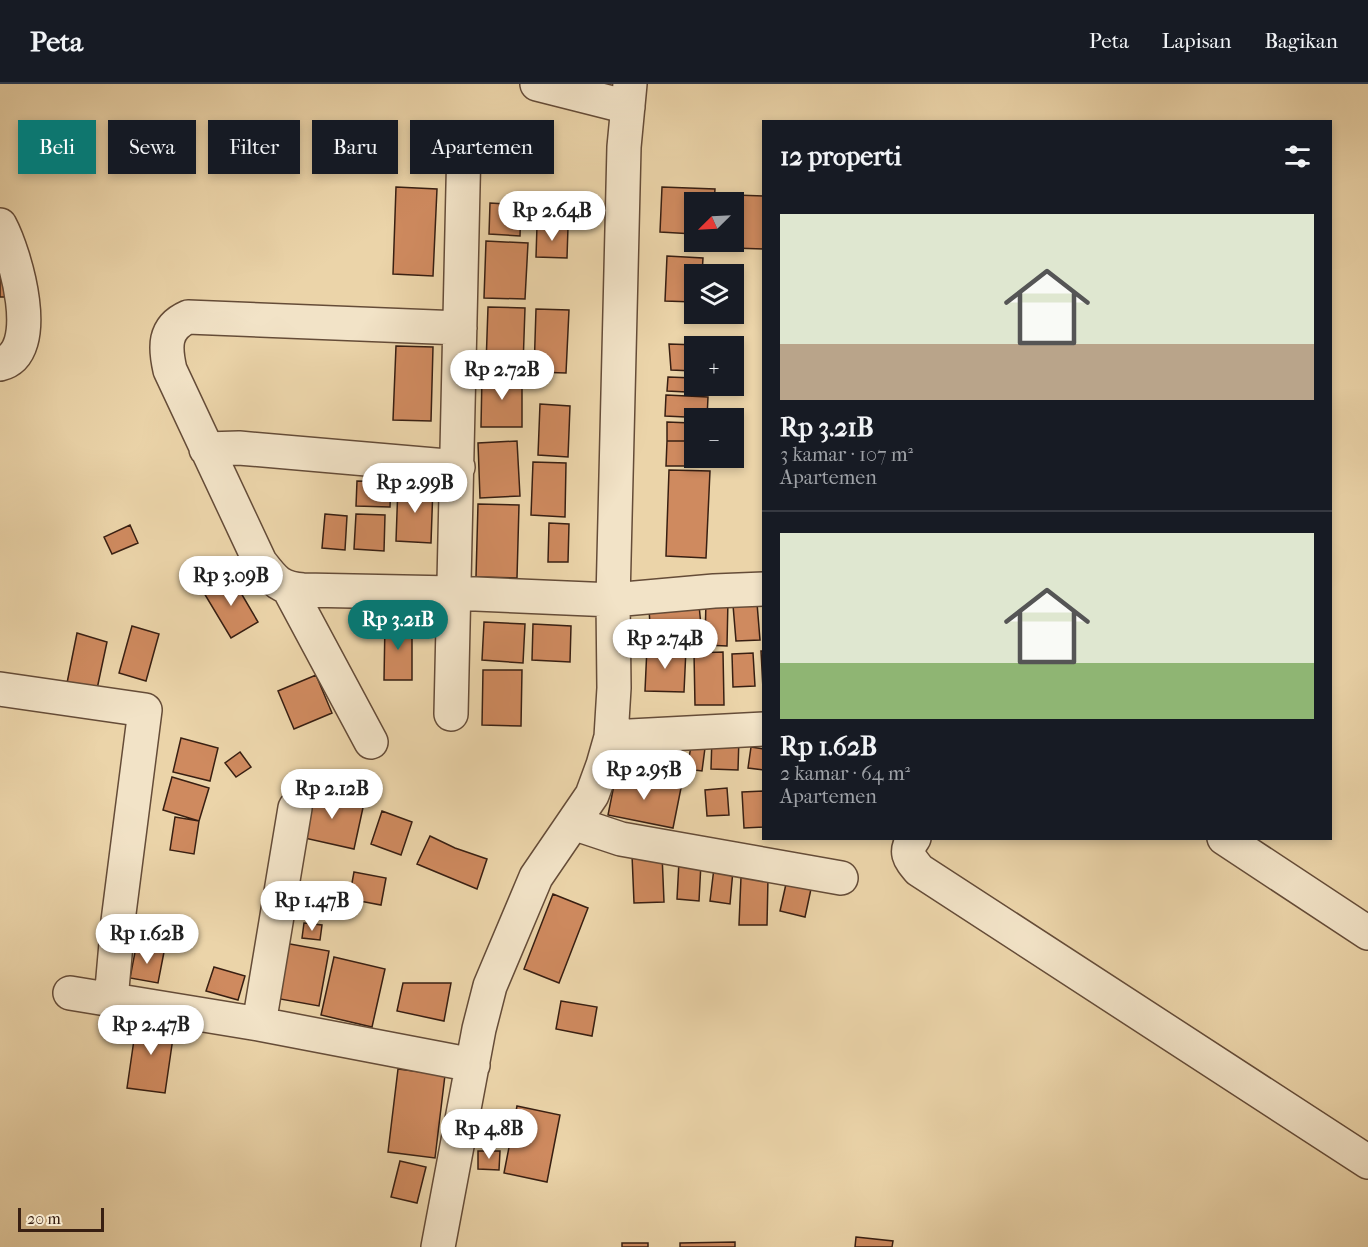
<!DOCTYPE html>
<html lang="id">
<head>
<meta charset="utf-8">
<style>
  body { margin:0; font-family:"IM FELL French Canon",serif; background:#20242c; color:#f1f3f6; height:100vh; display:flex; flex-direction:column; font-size:22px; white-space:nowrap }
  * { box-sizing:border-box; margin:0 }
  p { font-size:20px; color:#9ea1a6 }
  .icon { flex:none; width:33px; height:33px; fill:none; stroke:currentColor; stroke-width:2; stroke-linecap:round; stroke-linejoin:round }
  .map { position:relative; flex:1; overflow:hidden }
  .panel { position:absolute; left:762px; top:36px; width:570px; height:720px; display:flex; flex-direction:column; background:#171b24; border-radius:0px; box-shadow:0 3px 9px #0003 }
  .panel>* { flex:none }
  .hud { position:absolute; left:18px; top:36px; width:570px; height:54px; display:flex; gap:12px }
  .needle { width:39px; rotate:246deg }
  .fabs { position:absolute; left:684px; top:108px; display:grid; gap:12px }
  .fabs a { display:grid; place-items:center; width:60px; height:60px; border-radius:0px; background:#171b24; box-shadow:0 3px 9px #0003; font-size:30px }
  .scale { position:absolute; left:18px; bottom:15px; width:86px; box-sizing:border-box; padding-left:6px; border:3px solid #381f12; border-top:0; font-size:16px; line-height:21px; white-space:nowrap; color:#381f12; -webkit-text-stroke:4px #f2e3c7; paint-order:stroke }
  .price { position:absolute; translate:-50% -51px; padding:0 14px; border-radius:21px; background:#fff; color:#222; font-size:20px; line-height:39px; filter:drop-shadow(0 2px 3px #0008) }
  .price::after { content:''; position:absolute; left:50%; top:36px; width:18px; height:14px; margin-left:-9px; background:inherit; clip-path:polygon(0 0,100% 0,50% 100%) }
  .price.current { background:#0f766e; color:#fff }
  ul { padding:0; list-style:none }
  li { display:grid; align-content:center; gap:12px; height:318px; padding:0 18px }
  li+li { border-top:2px solid #363941 }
  li span { display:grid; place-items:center; height:186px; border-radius:0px; color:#555 }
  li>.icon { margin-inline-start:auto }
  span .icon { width:108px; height:108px; fill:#fffc; stroke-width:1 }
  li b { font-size:26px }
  h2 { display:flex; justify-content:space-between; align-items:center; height:72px; padding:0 18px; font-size:26px }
  .chip { padding:0 21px; border-radius:0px; background:#171b24; box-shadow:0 3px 9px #0003; font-size:21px; line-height:54px }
  .chip.current { background:#0f766e; color:#fff }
  header { display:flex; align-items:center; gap:36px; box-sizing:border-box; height:84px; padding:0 30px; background:#171b24; border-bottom:2px solid #363941 }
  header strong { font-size:28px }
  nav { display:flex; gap:33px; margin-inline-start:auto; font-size:21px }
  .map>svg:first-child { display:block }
  .building { fill:#cf8a5f; stroke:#381f12; stroke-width:1.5 }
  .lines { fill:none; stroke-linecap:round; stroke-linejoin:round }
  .minor-casing { stroke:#654c38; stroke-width:36 }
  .minor { stroke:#f2e3c7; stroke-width:33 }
</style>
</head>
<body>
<header>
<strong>Peta</strong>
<nav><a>Peta</a><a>Lapisan</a><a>Bagikan</a></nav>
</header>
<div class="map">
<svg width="1368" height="1163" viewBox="0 0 1368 1163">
  <rect width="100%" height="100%" fill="#ebd4a9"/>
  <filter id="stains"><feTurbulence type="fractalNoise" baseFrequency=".00333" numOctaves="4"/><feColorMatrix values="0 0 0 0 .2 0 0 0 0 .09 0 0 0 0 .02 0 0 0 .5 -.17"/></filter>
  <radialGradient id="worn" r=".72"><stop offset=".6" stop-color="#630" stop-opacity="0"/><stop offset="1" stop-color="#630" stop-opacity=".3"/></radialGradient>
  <!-- building -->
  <path class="building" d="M396,103L437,105L433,192L393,190Z
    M662,103L715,105L714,118H694V150L660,148Z
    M735,111L764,112V165L733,164Z
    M490,119L521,121L520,152L489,150Z
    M537,141L568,143L567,174L536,173Z
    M486,157L528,159L525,215L484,214Z
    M667,172L703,174L702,190H694V218L665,217Z
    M0,195H5L6,213H0Z
    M488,223L525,224L523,282L486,281Z
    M536,225L569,226L566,289L534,288Z
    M669,260L698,261L694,262V287L671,286Z
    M396,262L433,263L431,337L393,336Z
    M482,291L522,292V343H481Z
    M668,293L694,294V302H707V309L667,307Z
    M666,311L708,313L707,334L665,332Z
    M540,320L570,322L568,373L538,371Z
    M667,338L691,339L690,357H667Z
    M517,357L520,412L480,414L478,359Z
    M667,357H689L688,382H666Z
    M694,360V374H712V381H694Z
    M533,378L566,379L565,433L531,431Z
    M669,386L710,387L706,474L666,472Z
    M357,397L391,398L390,423L356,422Z
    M398,401L433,402L431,459L396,457Z
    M478,420L519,421L517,494L476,493Z
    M325,430L347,432L345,466L322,464Z
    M356,430L385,431L384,467L354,465Z
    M549,439L569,440L568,478H548Z
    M130,441L138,459L112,470L104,453Z
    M231,492L258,538L231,554L204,509Z
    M706,515H728L727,562L705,561Z
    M757,519L760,556L736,557L733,521Z
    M699,521L702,552L651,556L649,525Z
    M385,538H412V596H384Z
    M484,538L525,540L523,579L482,576Z
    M533,540L571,542L570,578L532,576Z
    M132,542L159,550L146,597L119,589Z
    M77,549L107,558L97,605L67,599Z
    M647,563L686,565L684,608L645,607Z
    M761,567H764V605H763Z
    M723,568L724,621H695L694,569Z
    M753,569L755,602L733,603L732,570Z
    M483,586H522L521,642L482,641Z
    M316,591L332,629L294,645L278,607Z
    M712,653H739L738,686L711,685Z
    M181,654L218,664L210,697L173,688Z
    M655,660L681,661L680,689L655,688Z
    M691,662L705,664L702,687L687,685Z
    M751,663L764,665V686L748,684Z
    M240,668L251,683L236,693L225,679Z
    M616,691L681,704L673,744L608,731Z
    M172,693L209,704L199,737L163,726Z
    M727,704L729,731L707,732L705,706Z
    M309,707L364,719L354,765L300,753Z
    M764,707V743L744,744L742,708Z
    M382,727L412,738L401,771L371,760Z
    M175,733L199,737L194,770L170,766Z
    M430,752L455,764L487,775L477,805L417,780Z
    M662,770L664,818L634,819L632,771Z
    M679,777L701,779L699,817L677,815Z
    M714,784L733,786L730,820L710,817Z
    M354,788L386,794L381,821L349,815Z
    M741,793L768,794L767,841H739Z
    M786,800L811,805L805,833L780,827Z
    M553,810L588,824L559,899L524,885Z
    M304,839L322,841L320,856L302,854Z
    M279,858L329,867L319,922L269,913Z
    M136,863L164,868L158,899L130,894Z
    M334,873L385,885L372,943L321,931Z
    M214,883L245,892L238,916L206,907Z
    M403,899H451L444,937L397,927Z
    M561,917L597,923L592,952L556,945Z
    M137,935L175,940L165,1009L127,1004Z
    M398,985L445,991L435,1074L388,1068Z
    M517,1022L560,1031L547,1098L504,1089Z
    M478,1067H500L499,1086L478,1085Z
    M400,1077L426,1083L417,1119L391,1113Z
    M856,1153L893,1157L892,1163H855Z
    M735,1158V1163H680V1159Z
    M622,1159H648V1163H622Z"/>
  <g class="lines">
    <!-- minor casing -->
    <g class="minor-casing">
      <path id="minor" d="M537,0L628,23
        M0,141C15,169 45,269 0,280
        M460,244L188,233C163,244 165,264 170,286L260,478C274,496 279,504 303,506L453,509L613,516L714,507L764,505
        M206,365L239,364L458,383
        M289,505L371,658
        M0,605L145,626L118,837L111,916
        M451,630L464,59
        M611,653L764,645
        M573,739L621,755L841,794
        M914,754C904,768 909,774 919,786L1368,1078
        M1224,754L1368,849
        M70,909L259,940L473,981
        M259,940L295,724
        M438,1163L479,945L490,902L536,793L592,711L603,681L611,653L614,604L613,516L624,63L630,0"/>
    </g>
    <!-- minor -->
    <use href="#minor" class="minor"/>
  </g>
  <rect width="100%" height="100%" filter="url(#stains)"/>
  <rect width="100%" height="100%" fill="url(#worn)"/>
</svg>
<div class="fabs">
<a><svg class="needle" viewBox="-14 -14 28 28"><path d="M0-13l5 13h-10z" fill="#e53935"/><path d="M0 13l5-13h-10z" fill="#9ea1a6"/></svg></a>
<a><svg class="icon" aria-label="layers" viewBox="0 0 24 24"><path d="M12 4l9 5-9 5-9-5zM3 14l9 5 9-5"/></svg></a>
<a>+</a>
<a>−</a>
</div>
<div class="scale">20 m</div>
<b class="price" style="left:552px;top:158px">Rp 2.64B</b>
<b class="price" style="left:502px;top:317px">Rp 2.72B</b>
<b class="price" style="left:415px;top:430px">Rp 2.99B</b>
<b class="price" style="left:231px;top:523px">Rp 3.09B</b>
<b class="price current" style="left:398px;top:567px">Rp 3.21B</b>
<b class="price" style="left:665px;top:586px">Rp 2.74B</b>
<b class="price" style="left:644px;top:717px">Rp 2.95B</b>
<b class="price" style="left:332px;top:736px">Rp 2.12B</b>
<b class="price" style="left:312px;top:848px">Rp 1.47B</b>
<b class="price" style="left:147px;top:881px">Rp 1.62B</b>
<b class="price" style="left:151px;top:972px">Rp 2.47B</b>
<b class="price" style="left:489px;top:1076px">Rp 4.8B</b>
<div class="hud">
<a class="chip current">Beli</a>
<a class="chip">Sewa</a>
<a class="chip">Filter</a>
<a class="chip">Baru</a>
<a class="chip">Apartemen</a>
</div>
<section class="panel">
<h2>12 properti<svg class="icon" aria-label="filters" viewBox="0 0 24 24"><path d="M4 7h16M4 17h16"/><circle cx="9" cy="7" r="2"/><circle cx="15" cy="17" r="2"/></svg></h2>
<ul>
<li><span style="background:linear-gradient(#dfe7d0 70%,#b9a48a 0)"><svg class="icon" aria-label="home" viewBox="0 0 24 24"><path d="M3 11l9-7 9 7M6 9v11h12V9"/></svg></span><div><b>Rp 3.21B</b><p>3 kamar · 107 m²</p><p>Apartemen</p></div></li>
<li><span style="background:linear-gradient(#dfe7d0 70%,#8fb573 0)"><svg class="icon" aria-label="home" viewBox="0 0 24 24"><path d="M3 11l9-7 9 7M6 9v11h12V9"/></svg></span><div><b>Rp 1.62B</b><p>2 kamar · 64 m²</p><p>Apartemen</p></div></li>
</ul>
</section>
</div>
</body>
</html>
